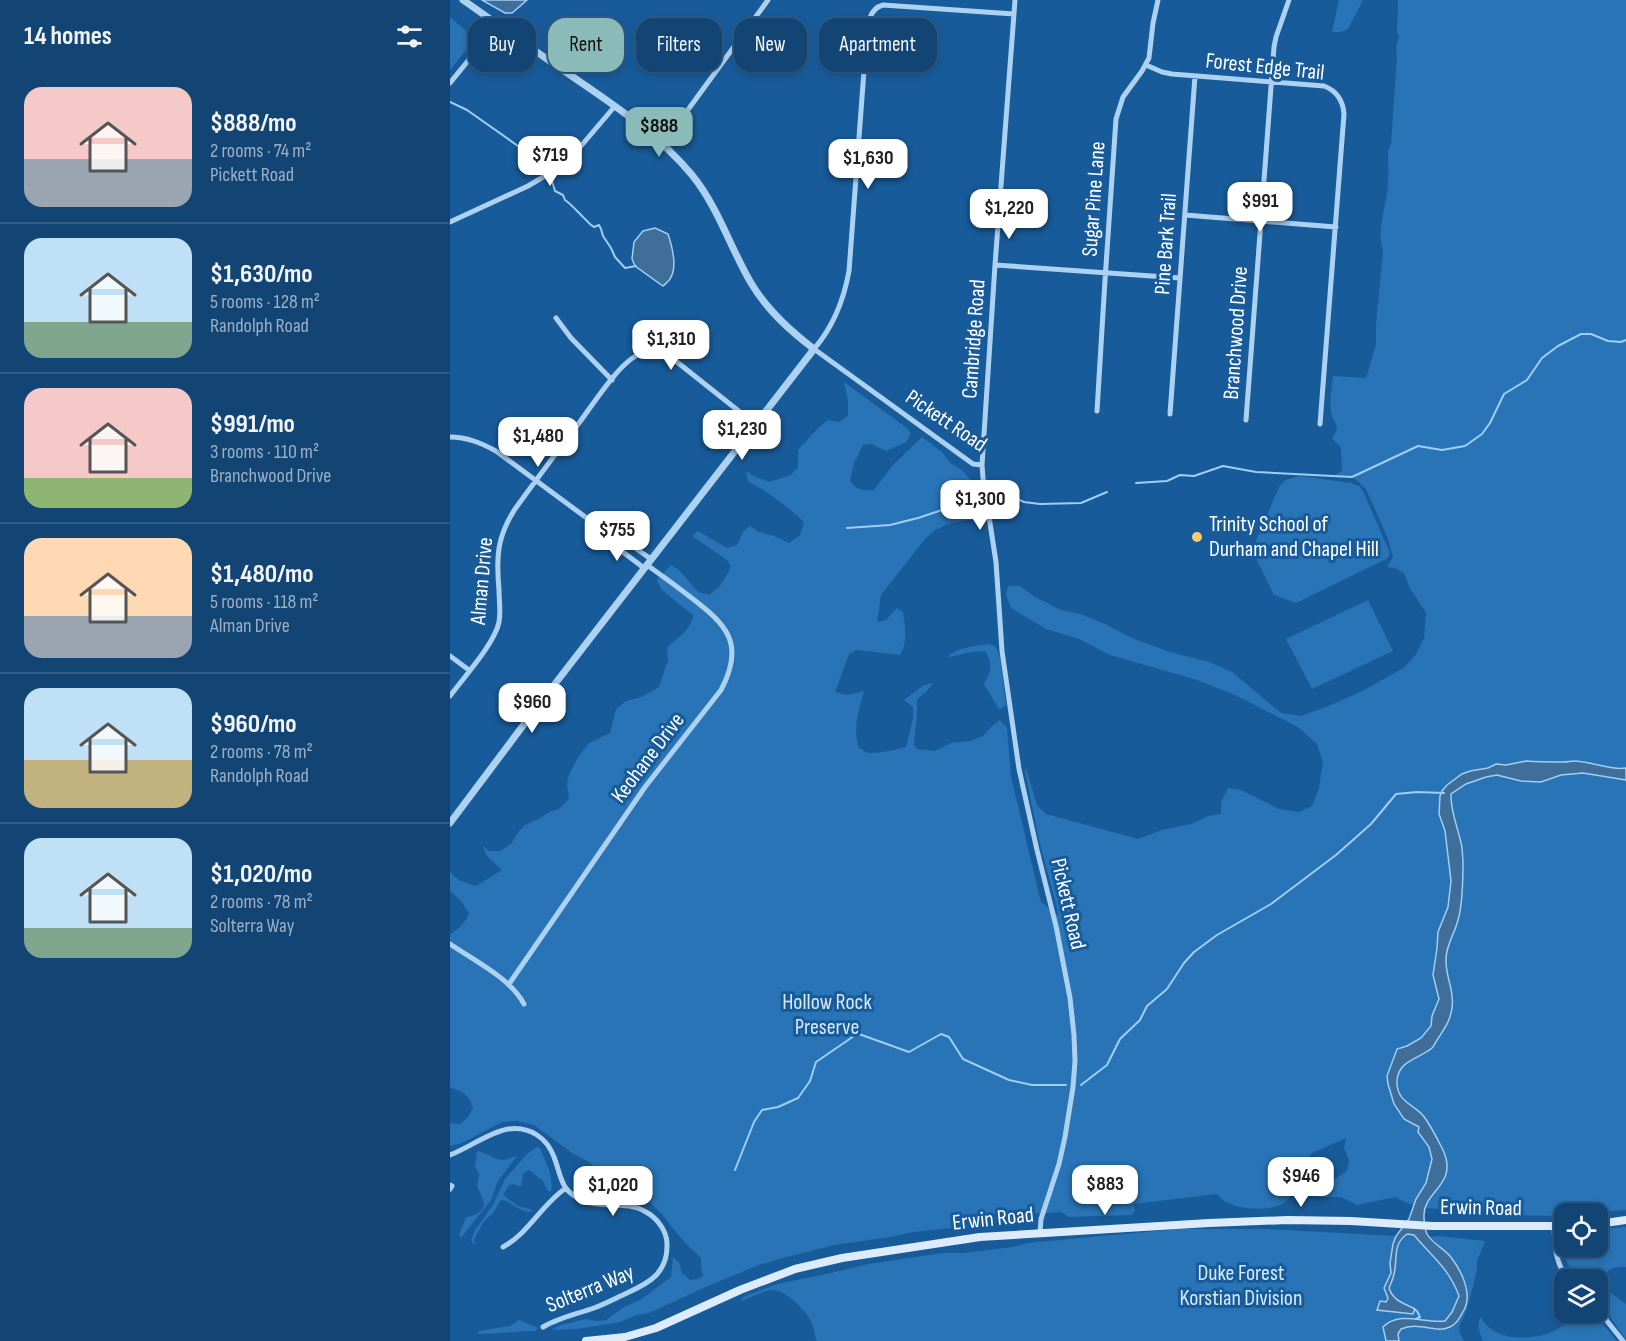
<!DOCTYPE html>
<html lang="en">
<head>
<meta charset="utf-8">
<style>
  body { margin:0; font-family:"Sofia Sans Condensed",sans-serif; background:#1f4e7c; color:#f1f3f6; height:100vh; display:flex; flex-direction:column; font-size:22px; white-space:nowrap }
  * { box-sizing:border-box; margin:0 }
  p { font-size:20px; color:#9cb0c5 }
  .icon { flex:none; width:33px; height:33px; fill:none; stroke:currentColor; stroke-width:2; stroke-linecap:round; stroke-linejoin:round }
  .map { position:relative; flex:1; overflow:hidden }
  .details { display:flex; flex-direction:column; background:#124474; width:450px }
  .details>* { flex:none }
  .banner { position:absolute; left:18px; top:18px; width:570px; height:54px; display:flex; gap:12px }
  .fabs { position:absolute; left:1104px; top:1203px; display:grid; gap:12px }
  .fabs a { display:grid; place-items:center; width:54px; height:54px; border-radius:12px; background:#124474; box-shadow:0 3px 9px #0003,0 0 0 2px #315c86; font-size:30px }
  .price { position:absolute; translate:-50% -51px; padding:0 14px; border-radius:12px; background:#fff; color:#222; font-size:20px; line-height:39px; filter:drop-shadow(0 2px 3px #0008) }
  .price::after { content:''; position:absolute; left:50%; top:36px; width:18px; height:14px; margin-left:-9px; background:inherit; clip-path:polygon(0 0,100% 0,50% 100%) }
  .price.on { background:#8bbbb9; color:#111 }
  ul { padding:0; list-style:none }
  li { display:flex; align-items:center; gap:18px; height:150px; padding:0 24px }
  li+li { border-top:2px solid #315c86 }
  li span { display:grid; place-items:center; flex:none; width:168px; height:120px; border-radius:18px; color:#555 }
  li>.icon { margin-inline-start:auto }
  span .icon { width:72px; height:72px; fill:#fffc; stroke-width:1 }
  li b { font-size:26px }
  h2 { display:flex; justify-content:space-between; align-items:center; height:72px; padding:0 24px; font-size:26px }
  .tag { padding:0 21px; border-radius:18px; background:#124474; box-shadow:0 3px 9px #0003,0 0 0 2px #315c86; font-size:21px; line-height:54px }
  .tag.on { background:#8bbbb9; color:#111 }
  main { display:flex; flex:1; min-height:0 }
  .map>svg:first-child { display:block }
  .green { fill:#2874b6 }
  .water { fill:#406e9b; stroke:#a0cef4; stroke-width:1.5 }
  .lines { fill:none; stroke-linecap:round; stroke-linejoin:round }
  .stream { stroke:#a0cef4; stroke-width:2 }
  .minor { stroke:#add2f1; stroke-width:5 }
  .tertiary { stroke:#add2f1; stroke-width:7 }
  .secondary { stroke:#dcecfc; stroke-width:8 }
  .poi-dot { fill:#ffc96e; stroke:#185b9a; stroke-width:2 }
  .labels { text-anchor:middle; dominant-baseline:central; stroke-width:6; stroke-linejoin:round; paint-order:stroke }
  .street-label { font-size:22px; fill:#fff; stroke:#185b9a }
  .poi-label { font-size:22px; fill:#fff; stroke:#185b9a; text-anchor:start }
  .park-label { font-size:22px; fill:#d5eafc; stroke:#185b9a }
</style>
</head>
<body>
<main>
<section class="details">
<h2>14 homes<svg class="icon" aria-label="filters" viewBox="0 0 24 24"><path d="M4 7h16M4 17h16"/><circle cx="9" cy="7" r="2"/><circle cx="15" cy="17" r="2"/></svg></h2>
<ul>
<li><span style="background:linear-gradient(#f6c9c9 60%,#9aa5b1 0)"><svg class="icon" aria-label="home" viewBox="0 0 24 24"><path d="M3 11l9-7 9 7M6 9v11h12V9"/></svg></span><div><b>$888/mo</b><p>2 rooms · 74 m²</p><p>Pickett Road</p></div></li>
<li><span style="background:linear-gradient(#bfe0f5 70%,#7fa58c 0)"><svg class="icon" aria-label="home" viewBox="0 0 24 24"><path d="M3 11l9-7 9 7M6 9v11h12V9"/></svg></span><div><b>$1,630/mo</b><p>5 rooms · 128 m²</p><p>Randolph Road</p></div></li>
<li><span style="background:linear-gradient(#f6c9c9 75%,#8fb573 0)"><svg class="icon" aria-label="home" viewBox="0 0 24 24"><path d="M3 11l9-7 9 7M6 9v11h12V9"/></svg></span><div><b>$991/mo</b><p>3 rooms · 110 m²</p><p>Branchwood Drive</p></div></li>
<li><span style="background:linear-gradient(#ffd9b3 65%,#9aa5b1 0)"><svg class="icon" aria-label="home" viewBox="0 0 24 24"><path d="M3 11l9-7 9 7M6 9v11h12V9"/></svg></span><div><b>$1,480/mo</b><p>5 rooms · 118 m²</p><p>Alman Drive</p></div></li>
<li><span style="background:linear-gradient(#bfe0f5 60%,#c2b280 0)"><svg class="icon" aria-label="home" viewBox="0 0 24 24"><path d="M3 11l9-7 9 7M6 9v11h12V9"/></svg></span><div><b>$960/mo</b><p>2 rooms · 78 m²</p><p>Randolph Road</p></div></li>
<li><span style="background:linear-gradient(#bfe0f5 75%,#7fa58c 0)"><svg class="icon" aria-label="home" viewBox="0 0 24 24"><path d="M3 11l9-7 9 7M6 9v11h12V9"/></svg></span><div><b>$1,020/mo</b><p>2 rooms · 78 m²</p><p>Solterra Way</p></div></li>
</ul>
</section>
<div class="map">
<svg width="1176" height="1341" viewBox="0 0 1176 1341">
  <rect width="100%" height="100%" fill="#185b9a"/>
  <!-- green -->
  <path class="green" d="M889,0H913L898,29L891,32H882Z
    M948,0H1176V1210L1140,1213L1114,1214V1216H1109C1077,1216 1046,1214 1014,1211C991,1209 966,1210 945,1197L907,1205L891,1197H866L879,1183L897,1171L899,1160L894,1148L896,1138L862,1153L839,1180L841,1195C838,1199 835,1203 830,1205C813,1212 778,1210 767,1194L683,1204L685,1211L681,1215L619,1217L611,1212L582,1214L575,1219L547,1223L464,1232L440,1237L385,1245L333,1258L309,1265L251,1289L199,1313L186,1315L170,1322L127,1329L101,1330L111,1325L136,1319L146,1321L156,1320L174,1307L190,1300L221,1277L223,1257L229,1263L232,1273L240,1280L248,1279L253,1276L251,1267V1258C242,1250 233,1241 225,1231C217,1221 210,1210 200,1203C189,1196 175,1201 164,1194L163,1186L154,1174L139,1162L122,1153L84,1125L67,1121L52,1122L12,1143L0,1146V1123L10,1124L18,1117L23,1108C18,1093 14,1093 0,1087V934C8,930 16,922 19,913L10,900L0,891V872C7,880 15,883 26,886L52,870L36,855L33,846L39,851H50L61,844L68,832L75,825L89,819L99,812L109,809L119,799L117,784L119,775L128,757L139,743L160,733L166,709L176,701L191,697L209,687L218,660L217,648C227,637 241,631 243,615L212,590L207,580L221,565L229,570L248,592L259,595C270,588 276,578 281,566L277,560L242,536L248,531L277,548L287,545L293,532L300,526L309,532L324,536L339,543L350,535L354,522C337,506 318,492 298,481L296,471L304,476L319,482L341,475L348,467V450L368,428L378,420L389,422L398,416V401L394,382L457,428L461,434L456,442L436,451L421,444L413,445L404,463L400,480C405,490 413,491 424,490L443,465L472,437L493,453L500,463L512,470L525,485L533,508L531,515L524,519L498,524L485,530L475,539L431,595L427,622L436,620L447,608L453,612C455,626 458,643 450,655L407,650L399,654L385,692L397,695L414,691C409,709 402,730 409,748C409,748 418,753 419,753C424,754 451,749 456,747L463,718V707L454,700L474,685L483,683L477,691L467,699V714L464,745L467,749L485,751L501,743L520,741L533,736L542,726L550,720L557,728L561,777L591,902L609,916L589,840L575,771L576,768L587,805L596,814L688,839L712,830L741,824L758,816L771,814V802L778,788L791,790L829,809L849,812L862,806L869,788L873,762L867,744L848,727L785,695L747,680L660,655L629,639L596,629L561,608L556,595L558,586H570L585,597L611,610L630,614L655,624L684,639L720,652L759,662L782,672L831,713L851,716L881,705L912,691L955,667L966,654L974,638L976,613L960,588L954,573L945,568L937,567L943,557L938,539L916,489L904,478L883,476L892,471L891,448L882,438C893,423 882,424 881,411C879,400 882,387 883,376L916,378L926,345V324L933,251C927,234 934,212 937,194C939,179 938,165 938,150L941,144L947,56L946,47L949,36L947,33Z
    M0,17L25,39L0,70Z
    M850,476L901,483L909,486L913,491L940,553L938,558L846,603L824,595L802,550L829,487L835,480Z
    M918,600L943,651L862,689L836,639Z
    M539,644L546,647L550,658L556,705L550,709L547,706L534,684C541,670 543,666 536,652C522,649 511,656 497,657C508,647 525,646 539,644Z
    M87,1147L90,1148C96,1164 104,1175 101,1192L97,1190L93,1181L79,1170L73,1174L71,1187L64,1184L59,1185L53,1195L68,1206L83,1210L80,1212C66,1211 62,1201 51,1200L43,1213L34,1221L24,1239L25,1245L21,1241L25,1230L43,1205L55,1179L77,1154Z
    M27,1151C36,1152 43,1159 52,1160C57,1160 63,1157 67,1156L48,1181L41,1200L11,1238L9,1234L16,1218C19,1216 23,1216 26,1214C40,1208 32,1196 27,1187L29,1173L25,1167Z
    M1176,1227V1267C1161,1266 1157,1271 1148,1281V1280L1128,1279C1120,1267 1104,1247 1113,1233L1114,1232V1246H1148V1229Z
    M728,1229H817L946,1236L943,1269L938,1289C942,1298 948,1306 959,1306C950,1304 941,1297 939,1288C941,1283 943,1279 944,1274C948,1258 942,1245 957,1234L963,1235L991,1264L1002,1279L1009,1296L1002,1312L995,1321L990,1322L967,1319L947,1327L943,1341H367C364,1334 364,1325 359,1318C354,1309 334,1289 322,1290C311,1291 301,1298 291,1301L293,1297L327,1284L381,1273L418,1264L493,1253H514L562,1247L577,1243Z
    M988,1236L1035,1241L1027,1261V1270L1022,1290L1016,1312L1010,1324L1009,1331L1014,1341H949V1332C963,1317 981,1334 998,1329C1006,1326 1010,1319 1013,1312C1028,1283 999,1255 980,1237Z
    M1148,1284L1176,1304V1339C1165,1327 1159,1311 1148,1300Z
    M1031,1317C1042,1341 1080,1341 1102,1332C1106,1330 1110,1327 1114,1325C1118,1324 1143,1322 1147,1322C1155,1323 1161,1336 1167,1341H1033C1030,1333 1026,1325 1031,1317Z
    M69,1320L88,1328L85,1331H78L35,1334H27L29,1331L60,1326Z"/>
  <!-- water -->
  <path class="water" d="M32,0H77L62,13H55Z
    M205,228L218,234C222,246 228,267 220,279C219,281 216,283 213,286L185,266L182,259L184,242L193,231Z
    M1076,761C1089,762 1101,762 1114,762C1117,762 1121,761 1124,761C1140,761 1162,771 1176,768V780L1133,773L1111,775L1091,782L1071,781L1047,775L1036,777L1016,784L1001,794C1000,810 1008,828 1011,843C1013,849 1012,855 1013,861C1013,876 1012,907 1008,920C1005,933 996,945 996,959C995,976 1005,991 1002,1008C1000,1021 996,1026 989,1037C986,1041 985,1045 982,1048C969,1059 949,1060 947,1080C946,1104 966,1104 975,1118C982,1128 988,1140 993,1150C1009,1185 973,1191 974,1216C974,1221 975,1229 977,1234C982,1243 993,1248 1000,1256C1011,1270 1023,1293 1014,1310C1010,1317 1007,1324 1000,1327C986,1334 969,1321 951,1329L948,1334L949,1341H936L933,1327C950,1310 975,1324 995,1321L1002,1312L1009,1296C999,1268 982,1257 964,1235L957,1234C942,1245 948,1258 944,1274C943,1279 941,1283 939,1288C943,1301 954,1303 965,1309L963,1314L927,1310L930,1301L936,1302L938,1298L934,1288L941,1273L940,1263L943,1244L946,1236L959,1219L966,1199L976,1183L982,1159L979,1147L968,1132L969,1127L954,1119L944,1104L938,1084L937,1076L947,1049L957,1046L971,1038L981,1026L982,1016L989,999L983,975L987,948L988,932L998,907L1001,881L995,831L989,814L990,796L992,791L997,785L1012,774L1020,771L1038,768L1046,764L1056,765Z"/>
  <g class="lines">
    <!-- stream -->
    <path class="stream" d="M0,102L17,110L78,153L92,167
      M102,181L105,191L113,195L115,200C122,205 127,211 133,217C138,221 138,224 144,227L149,225L151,229L153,236L161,248L165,257L175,268L186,266
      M686,483L717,481L730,475L744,476L773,466L806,472L902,477L968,446L992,450L1015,446L1032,434L1040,423L1054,394L1077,380L1092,358L1108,346L1131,334H1141L1158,341L1171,342L1176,340
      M554,496L565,498L574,502L590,504L631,503L657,492
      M397,528L440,525L468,518L528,498
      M631,1085L657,1065L670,1039L690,1020L697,1006L717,989L734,963L744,952L767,935L821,904L886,855L921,824L946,794L967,792L994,793
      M285,1170L304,1122L312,1110L328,1107L348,1098L360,1081L366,1062L404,1036L409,1034L459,1052L491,1034L499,1037L513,1059L559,1080L582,1085H616
      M964,1309L967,1311L970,1317L966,1319"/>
    <!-- minor -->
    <path class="minor" d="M565,0L545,265L532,465L533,478L546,562L552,651L569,769L587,850L606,926L620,998L624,1035L625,1061L623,1087L615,1137L609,1164L591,1219L590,1233
      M696,65L712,72L722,74L874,86C887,91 893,100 894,114L870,424
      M0,83L48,24
      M213,144L318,0
      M735,215L886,227
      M0,222L78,186L110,167L131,146L165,106
      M545,265L730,278
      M106,318L121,338L162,380
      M647,411L655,280L666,119L673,97L692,71L699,58L703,23L708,0
      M720,414L745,76
      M796,420L824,47L826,37L839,0
      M0,437C17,437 31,443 46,451L161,536L175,541L201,559
      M532,465L523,464L364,349C383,327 394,299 399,271L416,44C418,29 416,10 433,5L564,14
      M161,536L169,549L194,568
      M0,656L19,670
      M0,696C14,677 45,643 49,622C51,612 49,600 49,590C46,557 47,537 65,509C86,480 107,452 129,423C142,406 170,361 190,354C201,351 212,354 222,358L305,424
      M0,944C25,961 60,978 74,1004
      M59,984L195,787L271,690C296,643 276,624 239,596C225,585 211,575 197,565
      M0,1155C18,1148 40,1132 58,1129C80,1126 97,1138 104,1157C108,1167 110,1179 115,1187C119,1193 127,1198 133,1201C153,1209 177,1200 196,1212C207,1218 217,1231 217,1244C218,1273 199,1283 177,1293C166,1298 155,1304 144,1308C127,1314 108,1318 93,1327
      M0,1185L2,1186L0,1189
      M1104,1227C1105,1247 1105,1264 1119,1280
      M53,1247C79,1233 92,1204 116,1188
      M1148,1306L1157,1321L1173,1341"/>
    <!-- tertiary -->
    <path class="tertiary" d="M0,823L84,711L364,349C339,330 317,310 301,283C280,247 268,207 242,175C209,135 167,107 126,79C88,53 50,26 13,0"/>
    <!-- secondary -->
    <path class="secondary" d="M1148,1224L1176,1220
      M136,1341L175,1337L206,1328L290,1290L345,1269L392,1258L530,1237L759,1223L837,1220L901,1221L982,1226H1114"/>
  </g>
  <!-- markers -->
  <circle class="poi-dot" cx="747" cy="537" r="6"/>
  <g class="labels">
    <!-- street labels -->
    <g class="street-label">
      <text transform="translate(815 67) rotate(6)">Forest Edge Trail</text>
      <text transform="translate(644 199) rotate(-86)">Sugar Pine Lane</text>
      <text transform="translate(716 244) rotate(-86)">Pine Bark Trail</text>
      <text transform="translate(786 333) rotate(-86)">Branchwood Drive</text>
      <text transform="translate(524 339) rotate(-86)">Cambridge Road</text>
      <text transform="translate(496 421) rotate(34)">Pickett Road</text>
      <text transform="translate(32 581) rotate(-85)">Alman Drive</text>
      <text transform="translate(198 758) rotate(-53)">Keohane Drive</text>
      <text transform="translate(618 904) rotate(77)">Pickett Road</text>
      <text transform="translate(1031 1208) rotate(1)">Erwin Road</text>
      <text transform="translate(543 1219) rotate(-6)">Erwin Road</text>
      <text transform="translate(140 1289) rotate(-22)">Solterra Way</text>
    </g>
    <!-- poi labels -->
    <g class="poi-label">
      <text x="759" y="524">Trinity School of<tspan x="759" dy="25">Durham and Chapel Hill</tspan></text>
    </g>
    <!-- park labels -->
    <g class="park-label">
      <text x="377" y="1002">Hollow Rock<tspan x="377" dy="25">Preserve</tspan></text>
      <text x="791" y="1273">Duke Forest<tspan x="791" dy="25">Korstian Division</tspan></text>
    </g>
  </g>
</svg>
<div class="fabs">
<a><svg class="icon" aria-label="locate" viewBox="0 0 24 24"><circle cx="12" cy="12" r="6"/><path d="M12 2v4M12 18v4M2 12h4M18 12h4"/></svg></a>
<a><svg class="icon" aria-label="layers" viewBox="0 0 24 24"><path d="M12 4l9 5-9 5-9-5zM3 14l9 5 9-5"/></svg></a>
</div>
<b class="price on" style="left:209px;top:158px">$888</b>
<b class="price" style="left:100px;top:187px">$719</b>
<b class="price" style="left:418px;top:190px">$1,630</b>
<b class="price" style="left:810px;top:233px">$991</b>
<b class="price" style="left:559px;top:240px">$1,220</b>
<b class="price" style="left:221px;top:371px">$1,310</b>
<b class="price" style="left:292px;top:461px">$1,230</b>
<b class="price" style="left:88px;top:468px">$1,480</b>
<b class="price" style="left:530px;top:531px">$1,300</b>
<b class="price" style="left:167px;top:562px">$755</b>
<b class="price" style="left:82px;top:734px">$960</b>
<b class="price" style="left:851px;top:1208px">$946</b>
<b class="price" style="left:655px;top:1216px">$883</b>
<b class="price" style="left:163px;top:1217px">$1,020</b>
<div class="banner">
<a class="tag">Buy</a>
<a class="tag on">Rent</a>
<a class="tag">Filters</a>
<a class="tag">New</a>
<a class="tag">Apartment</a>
</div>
</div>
</main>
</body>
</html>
